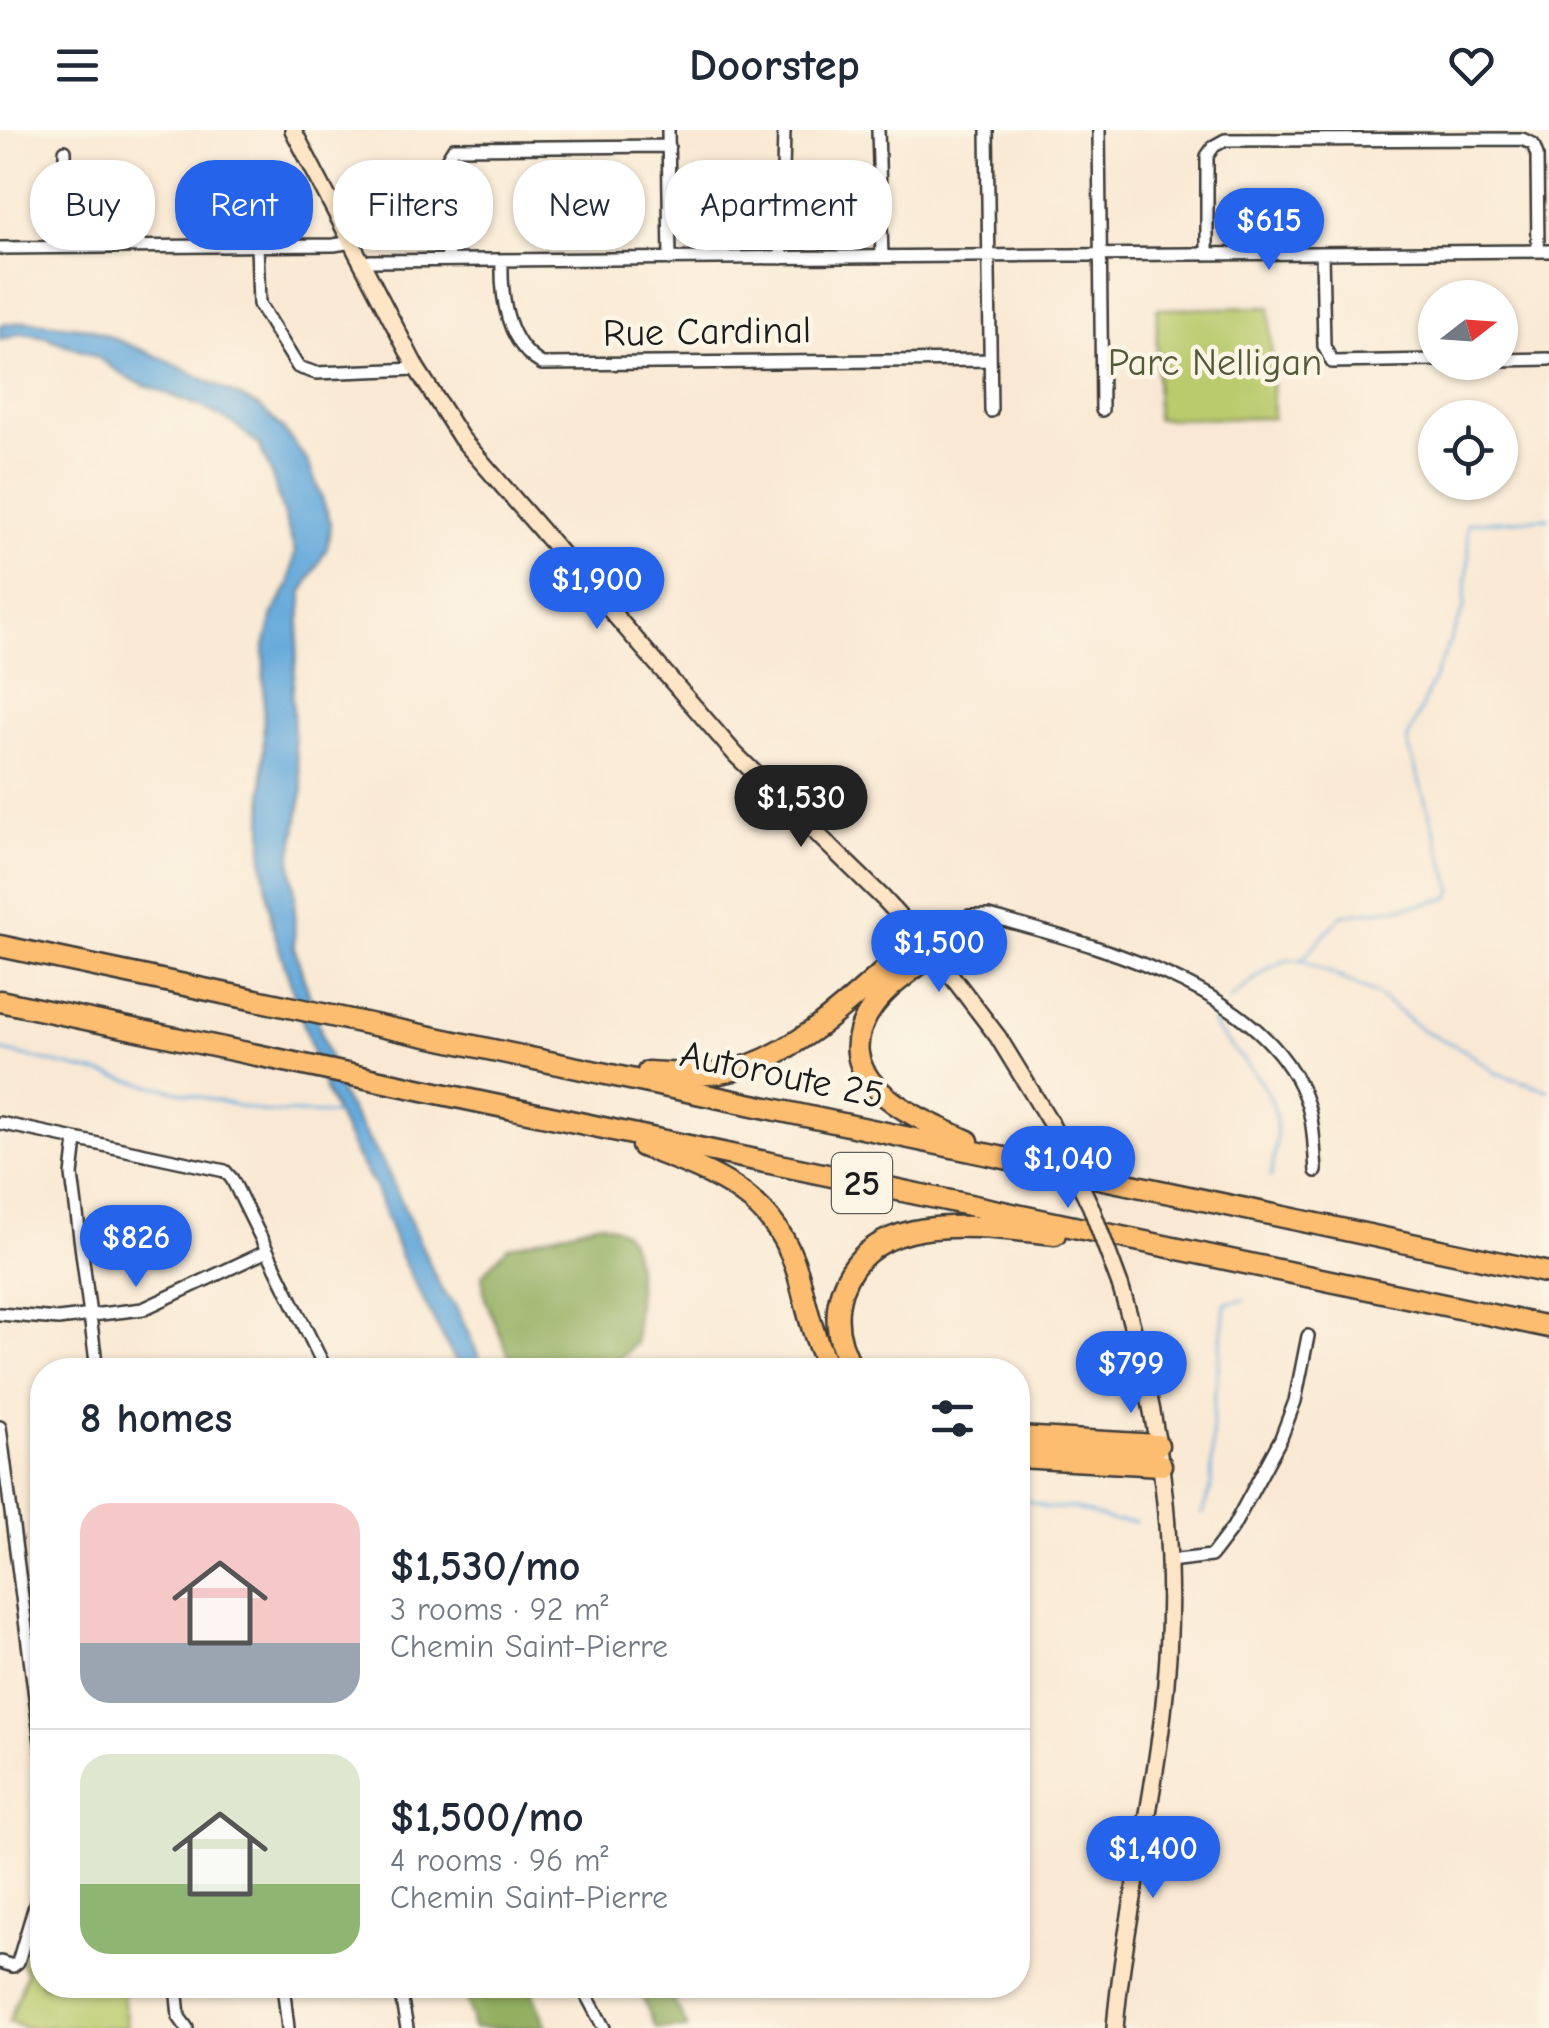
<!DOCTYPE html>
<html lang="en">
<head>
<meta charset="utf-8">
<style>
  body { margin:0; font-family:"Comic Neue",sans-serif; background:#f2f2f3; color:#1f2937; height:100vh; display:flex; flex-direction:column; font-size:38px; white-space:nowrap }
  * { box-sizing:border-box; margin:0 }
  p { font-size:32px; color:#747a83 }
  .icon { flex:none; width:55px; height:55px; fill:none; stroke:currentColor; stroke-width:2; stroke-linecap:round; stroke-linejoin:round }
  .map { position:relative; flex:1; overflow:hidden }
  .details { position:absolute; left:30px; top:1228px; width:1000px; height:640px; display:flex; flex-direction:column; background:#fff; border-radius:40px; box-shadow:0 2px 8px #0004 }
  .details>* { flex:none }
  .hud { position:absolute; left:30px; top:30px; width:1000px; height:90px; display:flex; gap:20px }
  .needle { width:65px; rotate:73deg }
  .controls { position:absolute; left:1418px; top:150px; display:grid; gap:20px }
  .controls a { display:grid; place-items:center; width:100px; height:100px; border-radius:50%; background:#fff; box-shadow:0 2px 8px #0004; font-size:50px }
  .price { position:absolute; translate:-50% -85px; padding:0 22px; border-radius:35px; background:#2563eb; color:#fff; font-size:32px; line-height:65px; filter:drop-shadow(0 2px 5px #0008) }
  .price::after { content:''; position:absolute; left:50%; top:60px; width:30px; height:22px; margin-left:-15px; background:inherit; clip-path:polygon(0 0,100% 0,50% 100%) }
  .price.on { background:#222; color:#fff }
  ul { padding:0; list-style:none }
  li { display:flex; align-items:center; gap:30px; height:250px; padding:0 50px }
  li+li { border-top:2px solid #e0e1e3 }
  li span { display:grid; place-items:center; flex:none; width:280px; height:200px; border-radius:30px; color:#555 }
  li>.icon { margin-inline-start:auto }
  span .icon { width:120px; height:120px; fill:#fffc; stroke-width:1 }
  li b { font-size:42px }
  h2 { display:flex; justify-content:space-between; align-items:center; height:120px; padding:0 50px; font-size:42px }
  .tag { padding:0 35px; border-radius:40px; background:#fff; box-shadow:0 2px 8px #0004; font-size:35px; line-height:90px }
  .tag.on { background:#2563eb; color:#fff }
  header { display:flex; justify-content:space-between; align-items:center; height:130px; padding:0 50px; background:#fff; font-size:45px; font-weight:600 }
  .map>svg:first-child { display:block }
  .green { fill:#bacb6e; stroke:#6b7445; stroke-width:2.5 }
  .forest { fill:#93af61; stroke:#58663e; stroke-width:2.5 }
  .water { fill:#66aadb; stroke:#41637c; stroke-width:2.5 }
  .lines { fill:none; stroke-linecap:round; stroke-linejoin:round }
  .stream { stroke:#66aadb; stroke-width:2.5 }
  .street-casing { stroke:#3d3b38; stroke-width:16 }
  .secondary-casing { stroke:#3d3b38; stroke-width:20 }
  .highway-casing { stroke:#3d3b38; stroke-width:25 }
  .street { stroke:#fff; stroke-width:11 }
  .secondary { stroke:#fee5c5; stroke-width:15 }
  .highway { stroke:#fcbd6f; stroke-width:20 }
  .secondary-bridge-casing { stroke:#3d3b38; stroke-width:20; stroke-linecap:butt }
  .secondary-bridge { stroke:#fee5c5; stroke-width:15 }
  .labels { text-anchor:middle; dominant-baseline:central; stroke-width:9; stroke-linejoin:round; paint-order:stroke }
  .shield { fill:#fcf5e5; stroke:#5f5d58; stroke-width:2.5 }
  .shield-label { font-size:35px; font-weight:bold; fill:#1c1c1c }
  .street-label { font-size:38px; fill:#1c1c1c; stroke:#fcf5e5 }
  .park-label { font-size:38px; fill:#535939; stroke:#fcf5e5 }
</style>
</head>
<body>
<header><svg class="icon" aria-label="menu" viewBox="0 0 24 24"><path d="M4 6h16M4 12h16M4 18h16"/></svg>Doorstep<svg class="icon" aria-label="heart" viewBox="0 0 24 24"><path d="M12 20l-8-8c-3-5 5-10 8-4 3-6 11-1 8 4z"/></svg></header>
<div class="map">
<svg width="1549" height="1898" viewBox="0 0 1549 1898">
  <rect width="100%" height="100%" fill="#fcf5e5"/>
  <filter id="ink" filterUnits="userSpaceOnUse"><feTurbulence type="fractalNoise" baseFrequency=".01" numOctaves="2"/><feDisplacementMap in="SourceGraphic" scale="20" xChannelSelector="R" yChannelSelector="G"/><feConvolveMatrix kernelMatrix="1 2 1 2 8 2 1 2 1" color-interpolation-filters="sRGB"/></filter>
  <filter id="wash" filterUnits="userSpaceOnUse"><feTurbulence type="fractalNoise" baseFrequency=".0048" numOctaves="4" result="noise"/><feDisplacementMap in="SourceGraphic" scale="40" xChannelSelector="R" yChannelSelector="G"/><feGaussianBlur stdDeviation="2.25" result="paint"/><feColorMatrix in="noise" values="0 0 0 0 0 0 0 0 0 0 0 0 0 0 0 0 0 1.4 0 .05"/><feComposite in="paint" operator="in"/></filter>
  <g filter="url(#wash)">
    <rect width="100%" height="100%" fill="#f9e9d4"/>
    <!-- green -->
    <path class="green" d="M1270,177L1273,288L1156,289L1157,179Z
      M38,1772L42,1773V1855H122L127,1898H26L9,1892L27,1842L21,1833Z"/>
    <!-- forest -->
    <path class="forest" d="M600,1092C607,1095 617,1097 623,1102C643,1116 636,1189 636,1213L608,1240H520L512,1233L485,1169L482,1145L508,1117Z
      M463,1855H529L547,1898H473Z
      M637,1855H666L688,1898H656Z"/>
    <!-- water -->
    <path class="water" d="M26,191L89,198L161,228L260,277L283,299L308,332L331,393L327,418L303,461L292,566L295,620L303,659L291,729L295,764L294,817L341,965L386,1038L441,1159L456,1177L485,1240H464L452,1225L400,1125L375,1056L356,1026L325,960L273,799L263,732L264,521L273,484L289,455L295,422L270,340L259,315L234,294L204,278L129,249L97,227L46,207L23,203L0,210V195Z"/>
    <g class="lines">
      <!-- stream -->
      <path class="stream" d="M1302,830L1342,785L1420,775L1448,768L1453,761L1407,611L1464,478L1469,428L1467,393L1549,388
        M1229,870L1269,838L1287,830H1302L1376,864L1421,899L1466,921L1496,943L1549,960
        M1218,879L1213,894C1231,922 1270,950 1275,984C1279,1004 1274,1027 1271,1047
        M0,920L265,982L336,984
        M1018,1367L1047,1378H1074L1113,1391L1136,1392
        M1202,1384L1211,1356L1213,1282L1225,1175L1228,1172L1244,1170"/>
    </g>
  </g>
  <g filter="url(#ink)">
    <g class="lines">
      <!-- street casing -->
      <g class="street-casing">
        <path id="street" d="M668,0L670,129
          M878,0L882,127
          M987,0L991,281
          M1099,0L1102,280
          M65,21L66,117
          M257,115L259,174L298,237L316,243L417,239
          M0,118L334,115L352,112
          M1207,123V26L1214,16L1225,10L1522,9L1533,14L1537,25L1538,121
          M1322,123L1324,216L1332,232L1435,230
          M781,128L784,0
          M448,130L446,31L454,18L669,16
          M502,131C501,168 507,214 542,234L990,230
          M362,133L370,131L1549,121
          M1500,230L1549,229
          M921,808L969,786H989C1092,815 1269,857 1307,973C1314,995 1314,1018 1316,1041
          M0,993L225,1041L232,1049L326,1240
          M76,1010L72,1045L97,1240
          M0,1184L58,1189L143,1179L267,1121
          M0,1297L42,1621
          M1169,1431L1211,1426L1233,1397L1281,1308L1295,1271L1308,1206
          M0,1832L13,1836L18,1832L36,1772L42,1736
          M176,1855L179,1887L187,1898
          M283,1855L288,1898
          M399,1855L407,1898
          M581,1855L604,1898"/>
      </g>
      <!-- secondary casing -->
      <g class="secondary-casing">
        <path id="secondary" d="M293,0L417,239L461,308L736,625L883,768L934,823L998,907L1050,992
          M1115,1898C1124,1792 1151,1689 1163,1583C1180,1438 1164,1294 1120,1155"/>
      </g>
      <!-- highway casing -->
      <g class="highway-casing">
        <path id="highway" d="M0,816L1549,1143
          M934,823C914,839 890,854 874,875C819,949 915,987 968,1011
          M0,871L1549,1197
          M648,942C673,943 700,947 725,942C798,929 866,855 921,808
          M642,1016C713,1043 774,1063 798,1144C807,1177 813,1210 830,1240
          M854,1240C838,1215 833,1188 842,1160C872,1075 988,1098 1055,1104
          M1018,1307L1158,1315
          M1018,1327L1161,1335"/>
      </g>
      <!-- street -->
      <use href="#street" class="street"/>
      <!-- secondary -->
      <use href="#secondary" class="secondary"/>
      <!-- highway -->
      <use href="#highway" class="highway"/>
      <!-- secondary-bridge casing -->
      <g class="secondary-bridge-casing">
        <path id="secondary-bridge" d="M1050,992L1091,1077L1120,1155"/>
      </g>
      <!-- secondary-bridge -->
      <use href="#secondary-bridge" class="secondary-bridge"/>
    </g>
  </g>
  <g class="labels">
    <!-- shield labels -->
    <rect class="shield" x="832" y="1023" width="60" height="60" rx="8"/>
    <g class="shield-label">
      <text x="862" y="1053">25</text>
    </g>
    <!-- street labels -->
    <g class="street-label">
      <text transform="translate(707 202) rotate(-1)">Rue Cardinal</text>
      <text transform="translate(782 945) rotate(12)">Autoroute 25</text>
    </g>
    <!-- park labels -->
    <g class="park-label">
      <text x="1215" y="233">Parc Nelligan</text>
    </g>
  </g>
</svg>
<div class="controls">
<a><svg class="needle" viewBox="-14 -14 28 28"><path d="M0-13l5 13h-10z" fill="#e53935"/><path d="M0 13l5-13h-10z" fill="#747a83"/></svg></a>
<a><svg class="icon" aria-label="locate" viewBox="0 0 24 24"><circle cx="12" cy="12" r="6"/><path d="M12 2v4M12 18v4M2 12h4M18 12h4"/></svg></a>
</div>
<b class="price" style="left:1269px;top:143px">$615</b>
<b class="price" style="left:597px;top:502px">$1,900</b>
<b class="price on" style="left:801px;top:720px">$1,530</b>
<b class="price" style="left:939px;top:865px">$1,500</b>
<b class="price" style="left:1068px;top:1081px">$1,040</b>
<b class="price" style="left:136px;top:1160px">$826</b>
<b class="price" style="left:1131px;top:1286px">$799</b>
<b class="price" style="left:1153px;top:1771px">$1,400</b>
<div class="hud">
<a class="tag">Buy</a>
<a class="tag on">Rent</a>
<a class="tag">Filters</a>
<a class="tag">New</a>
<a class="tag">Apartment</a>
</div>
<section class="details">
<h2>8 homes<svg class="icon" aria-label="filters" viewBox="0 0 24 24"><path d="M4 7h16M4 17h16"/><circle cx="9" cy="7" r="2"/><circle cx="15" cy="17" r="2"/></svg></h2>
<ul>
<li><span style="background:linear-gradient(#f6c9c9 70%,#9aa5b1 0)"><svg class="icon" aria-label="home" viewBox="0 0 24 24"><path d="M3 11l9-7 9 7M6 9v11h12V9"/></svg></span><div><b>$1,530/mo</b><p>3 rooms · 92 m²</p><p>Chemin Saint-Pierre</p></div></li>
<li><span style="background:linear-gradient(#dfe7d0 65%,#8fb573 0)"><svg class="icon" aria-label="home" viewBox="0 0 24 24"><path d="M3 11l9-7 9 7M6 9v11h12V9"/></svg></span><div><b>$1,500/mo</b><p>4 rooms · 96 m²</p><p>Chemin Saint-Pierre</p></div></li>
</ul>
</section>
</div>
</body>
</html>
